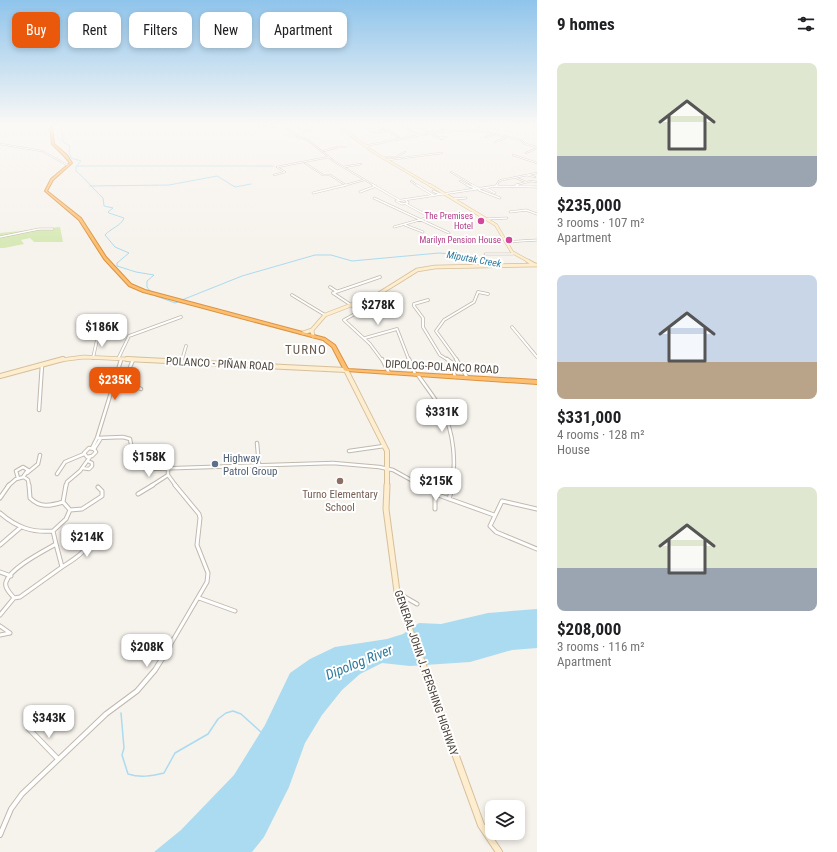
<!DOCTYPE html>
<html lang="en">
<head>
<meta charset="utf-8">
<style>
  body { margin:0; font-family:"Roboto Condensed",sans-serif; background:#f2f2f2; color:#202124; height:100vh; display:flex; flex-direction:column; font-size:15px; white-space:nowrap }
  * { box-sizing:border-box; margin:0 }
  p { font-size:13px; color:#757577 }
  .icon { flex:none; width:22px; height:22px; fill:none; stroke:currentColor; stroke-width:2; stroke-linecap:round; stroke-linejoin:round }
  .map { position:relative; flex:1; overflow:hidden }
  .details { display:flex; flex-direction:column; background:#fff; width:300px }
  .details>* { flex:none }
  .guide { position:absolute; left:12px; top:12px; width:380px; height:36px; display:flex; gap:8px }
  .buttons { position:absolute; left:485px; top:800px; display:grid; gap:8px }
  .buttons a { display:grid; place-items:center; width:40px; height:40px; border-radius:8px; background:#fff; box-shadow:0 2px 6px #0003; font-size:20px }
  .price { position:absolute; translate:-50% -34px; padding:0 9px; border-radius:8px; background:#fff; color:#222; font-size:13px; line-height:26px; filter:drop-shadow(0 1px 2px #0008) }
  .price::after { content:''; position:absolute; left:50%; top:24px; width:12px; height:9px; margin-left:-6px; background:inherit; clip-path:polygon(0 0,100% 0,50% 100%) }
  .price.on { background:#ea580c; color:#fff }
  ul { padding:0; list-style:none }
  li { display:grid; align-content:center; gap:8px; height:212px; padding:0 20px }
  li span { display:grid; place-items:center; height:124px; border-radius:8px; color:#555 }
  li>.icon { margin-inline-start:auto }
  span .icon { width:72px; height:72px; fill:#fffc; stroke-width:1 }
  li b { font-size:17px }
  h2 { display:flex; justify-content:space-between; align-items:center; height:48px; padding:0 20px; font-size:17px }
  .chip { padding:0 14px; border-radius:8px; background:#fff; box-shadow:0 2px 6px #0003; font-size:14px; line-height:36px }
  .chip.on { background:#ea580c; color:#fff }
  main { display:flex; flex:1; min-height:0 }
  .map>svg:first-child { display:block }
  .green { fill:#d7e9b6 }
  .water { fill:#abdbf0 }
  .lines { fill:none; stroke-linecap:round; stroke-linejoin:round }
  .stream-far1 { stroke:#abdbf0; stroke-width:1 }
  .stream { stroke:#abdbf0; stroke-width:1.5 }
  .street-far5-casing { stroke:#c1b9ae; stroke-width:2 }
  .street-far4-casing { stroke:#c1b9ae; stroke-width:2.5 }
  .street-far3-casing { stroke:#c1b9ae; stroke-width:3.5 }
  .street-far2-casing { stroke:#c1b9ae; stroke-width:4.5 }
  .street-far1-casing { stroke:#c1b9ae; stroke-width:5 }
  .street-casing { stroke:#c1b9ae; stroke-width:6 }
  .secondary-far5-casing { stroke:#d5c09c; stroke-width:3 }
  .secondary-far4-casing { stroke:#d5c09c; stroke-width:3.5 }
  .secondary-far3-casing { stroke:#d5c09c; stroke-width:4.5 }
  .secondary-far2-casing { stroke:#d5c09c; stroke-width:6 }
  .secondary-far1-casing { stroke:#d5c09c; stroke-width:7 }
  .secondary-casing { stroke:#d5c09c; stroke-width:8 }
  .primary-casing { stroke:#e3b46d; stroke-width:3 }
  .highway-casing { stroke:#dc9340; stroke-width:2 }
  .street-far5 { stroke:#fff; stroke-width:1 }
  .street-far4 { stroke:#fff; stroke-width:1.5 }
  .street-far3 { stroke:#fff; stroke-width:2 }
  .street-far2 { stroke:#fff; stroke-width:2.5 }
  .street-far1 { stroke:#fff; stroke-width:3 }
  .street { stroke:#fff; stroke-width:4 }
  .secondary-far5 { stroke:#feedce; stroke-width:2 }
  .secondary-far4 { stroke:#feedce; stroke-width:2.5 }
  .secondary-far3 { stroke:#feedce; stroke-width:3 }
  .secondary-far2 { stroke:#feedce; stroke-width:4 }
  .secondary-far1 { stroke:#feedce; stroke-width:5 }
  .secondary { stroke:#feedce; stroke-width:6 }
  .primary { stroke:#fdd89e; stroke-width:2 }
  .highway { fill:#fcbf71; fill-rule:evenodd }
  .hotel-dot { fill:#d1479c; stroke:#fff; stroke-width:1.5 }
  .service-dot { fill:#5c6f8a; stroke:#fff; stroke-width:1.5 }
  .education-dot { fill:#8d6e63; stroke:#fff; stroke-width:1.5 }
  .labels { text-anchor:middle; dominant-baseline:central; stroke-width:4; stroke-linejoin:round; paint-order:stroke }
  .far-hotel-label { font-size:9px; fill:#b23c85; stroke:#fff; text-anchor:end }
  .far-water-label { font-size:10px; font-style:italic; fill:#2d7a9e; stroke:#fff }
  .street-label { font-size:11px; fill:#4b4239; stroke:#fff }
  .service-label { font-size:11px; fill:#4e5e75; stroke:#fff; text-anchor:start }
  .education-label { font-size:11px; fill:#785e54; stroke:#fff }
  .quarter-label { font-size:13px; letter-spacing:1px; fill:#6d5f51; stroke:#fff }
  .near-water-label { font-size:14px; font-style:italic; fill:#2d7a9e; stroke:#fff }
</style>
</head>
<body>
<main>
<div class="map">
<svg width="537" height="852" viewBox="0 0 537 852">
  <rect width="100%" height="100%" fill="#f6f2ec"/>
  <!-- green -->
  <path class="green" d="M60,227L63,242H34L30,238L21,240L24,244L4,248H0V233Z"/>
  <!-- water -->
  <path class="water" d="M537,609V648L512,650L470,662L410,666L382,663L360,674L342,690L322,715L305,743L289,787L264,837L252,852H154L181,830L234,775L265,725L290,673L310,659L335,647L387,639L403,634L419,623L441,624L488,613Z"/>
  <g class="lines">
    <!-- stream-far1 -->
    <path class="stream-far1" d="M65,125L62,129L63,142L70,146L69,151L71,158L81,161L76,167V171C86,179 93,189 103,198L104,206L113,208L108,212L109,213L124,218C121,226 111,228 105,235L115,247L129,253L117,263V266L136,272L154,275L147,281V287L151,292
      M77,166H273
      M90,186L169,185L217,176L235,187L251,184
      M156,296L175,303L178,302
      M182,300L242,276L315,255H331L352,261L439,253L467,255L496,264"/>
    <!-- stream -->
    <path class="stream" d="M121,713L124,748L122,755L128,774C141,778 151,776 164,773L175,753L208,734L218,719L226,713L233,711L241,714L261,732"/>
    <!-- street-far5 casing -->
    <g class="street-far5-casing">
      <path id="street-far5" d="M283,125L297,136L309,141L335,162L375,186
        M294,125L302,130L311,131
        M309,125L312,127
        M371,125L385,131L373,132L366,128L373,127
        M377,125L387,129L400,139
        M415,125L431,133
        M258,127L267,125
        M270,127L282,126
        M403,127L421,135
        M477,130L521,140L525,144L537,147
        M441,131L439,130L445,128
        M432,134L442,139
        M486,137L493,135
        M440,138L446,137
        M495,142L506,138
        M0,144L42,151L69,166
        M364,146L436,132L477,130L480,125
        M324,151L338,147H345
        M526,153L537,148
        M513,155L537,163
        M382,157H396L405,152
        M387,160L442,153
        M305,163L323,175H330L344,184
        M344,167L361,164
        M451,172L474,186
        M274,175L285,172L277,167L329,157
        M527,175L535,177
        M514,177L526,182
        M411,181L418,186
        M460,181L469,186
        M516,185L531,181L537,182
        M342,186L364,180
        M496,186L499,181L502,180L537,173"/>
    </g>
    <!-- street-far4 casing -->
    <g class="street-far4-casing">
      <path id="street-far4" d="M373,185L399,200
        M417,185L433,195
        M467,185L476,189
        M472,185L480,189
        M516,185H518
        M496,186L537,187
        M486,188L495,193
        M479,190L500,198
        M433,191L440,194
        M360,192L376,186
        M313,193L346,185
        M374,198L449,233
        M453,199L466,198
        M406,200L408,203L402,204L396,201L496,186L497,185
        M510,212L526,210L537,214
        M486,219L507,218
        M405,225L423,232
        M394,227L430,217L406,204
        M0,237L39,229H53
        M506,242L537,240
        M485,254H513"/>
    </g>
    <!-- street-far3 casing -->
    <g class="street-far3-casing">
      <path id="street-far3" d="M380,277L333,293L360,311L344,320L370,344L382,360
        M330,287L336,291
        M292,295L325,315
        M428,300L414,304V306L423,318V327L440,355L448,360
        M512,327L537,357
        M365,338L397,329L409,360
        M93,358L98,335
        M118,359L129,336L181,317
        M182,360L186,346
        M457,360L436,331L444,320L474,302L478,292L488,294"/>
    </g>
    <!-- street-far2 casing -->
    <g class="street-far2-casing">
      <path id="street-far2" d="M382,359L389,373
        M409,359L415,374
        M447,359L451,362L455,377
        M456,359L467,377
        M133,360L125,379L128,382L141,389
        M181,362L182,359
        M418,375C426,387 436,399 443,412C454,433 456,462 452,486
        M39,410L42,365
        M97,438L123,437L130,439C133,453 131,466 148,469L333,463L379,467L393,470L422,486
        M257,443L259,465
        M89,448L94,449L96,452L92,456L87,457L84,453Z
        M92,448L97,438L121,360
        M94,449L101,438
        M349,451L384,446
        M82,468L89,469L92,466V463L88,461
        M168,468V475L176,486
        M27,473L38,464L40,455
        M57,474L65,462L84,454
        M18,478L16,471L23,467L28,470L23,477
        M8,486L16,479L24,477L28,480L29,486
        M66,486L67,482L80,471L90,457
        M151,486L168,475"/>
    </g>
    <!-- street-far1 casing -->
    <g class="street-far1-casing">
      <path id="street-far1" d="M29,485L30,498C40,508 50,506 63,502
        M420,485L441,496L494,515
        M435,493V509
        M138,494L153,485
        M0,498L9,485
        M449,499L453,485
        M63,502L66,485
        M537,509L502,501L490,526L496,532L537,549
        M70,510L82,509L102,496V491L98,487
        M0,513C16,527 32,533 53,531
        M56,544L62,567L20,597L14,598C11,594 4,588 6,582C10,568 44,551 56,544Z
        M56,544L53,531L66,519L70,510L63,502
        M0,545L21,527
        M62,567C74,559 88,552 90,537
        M0,572L11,576
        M398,593L417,604
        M199,598L235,611
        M0,615L14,598
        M0,626L10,633
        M0,635L10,633
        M169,647L207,582L208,573L197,545L200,518L199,514L175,485"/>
    </g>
    <!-- street casing -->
    <g class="street-casing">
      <path id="street" d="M29,729L58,759
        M0,835L11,809L22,794L106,714L137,691L155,670L170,646"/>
    </g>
    <!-- secondary-far5 casing -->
    <g class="secondary-far5-casing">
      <path id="secondary-far5" d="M337,125L375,153L431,186"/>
    </g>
    <!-- secondary-far4 casing -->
    <g class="secondary-far4-casing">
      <path id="secondary-far4" d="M430,185L496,225L512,252L530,262"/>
    </g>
    <!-- secondary-far3 casing -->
    <g class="secondary-far3-casing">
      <path id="secondary-far3" d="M528,261L535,265
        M303,333L312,330
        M313,336L312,330L325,315L377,295L417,270L435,267L537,265
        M60,360L84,357L147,360"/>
    </g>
    <!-- secondary-far2 casing -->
    <g class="secondary-far2-casing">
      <path id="secondary-far2" d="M127,359L346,370L387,451V486
        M0,376L63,359"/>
    </g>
    <!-- secondary-far1 casing -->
    <g class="secondary-far1-casing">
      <path id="secondary-far1" d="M387,485L386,509L397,592L416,647"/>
    </g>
    <!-- secondary casing -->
    <g class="secondary-casing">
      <path id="secondary" d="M416,646L481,825L499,852"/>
    </g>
    <!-- primary casing -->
    <g class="primary-casing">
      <path id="primary" d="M531,125L537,127"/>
    </g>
    <!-- highway casing -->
    <g class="highway-casing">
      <path id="highway" d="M50,125H52L54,144L67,155L72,163L53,180L47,191L81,218L106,257L131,284L145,290L325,338L335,345L348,369L537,380V384L346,371L344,370L332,347L323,340L143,292L129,286L104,259L79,220L45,191L51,179L70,163L65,157L52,144Z"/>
    </g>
    <!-- street-far5 -->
    <use href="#street-far5" class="street-far5"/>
    <!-- street-far4 -->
    <use href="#street-far4" class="street-far4"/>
    <!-- street-far3 -->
    <use href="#street-far3" class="street-far3"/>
    <!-- street-far2 -->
    <use href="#street-far2" class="street-far2"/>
    <!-- street-far1 -->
    <use href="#street-far1" class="street-far1"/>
    <!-- street -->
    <use href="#street" class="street"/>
    <!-- secondary-far5 -->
    <use href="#secondary-far5" class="secondary-far5"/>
    <!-- secondary-far4 -->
    <use href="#secondary-far4" class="secondary-far4"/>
    <!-- secondary-far3 -->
    <use href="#secondary-far3" class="secondary-far3"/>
    <!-- secondary-far2 -->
    <use href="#secondary-far2" class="secondary-far2"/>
    <!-- secondary-far1 -->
    <use href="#secondary-far1" class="secondary-far1"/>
    <!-- secondary -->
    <use href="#secondary" class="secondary"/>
    <!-- primary -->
    <use href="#primary" class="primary"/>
    <!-- highway -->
    <use href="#highway" class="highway"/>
  </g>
  <!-- sky -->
  <linearGradient id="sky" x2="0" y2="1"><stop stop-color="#8fc4eb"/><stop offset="0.51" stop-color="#fbf9f6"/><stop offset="1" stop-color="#fbf9f6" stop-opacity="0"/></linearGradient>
  <rect width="537" height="245" fill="url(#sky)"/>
  <!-- markers -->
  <g class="hotel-dot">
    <circle cx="481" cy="221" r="4"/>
    <circle cx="509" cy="240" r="4"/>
  </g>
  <circle class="service-dot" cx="215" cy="464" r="4"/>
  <circle class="education-dot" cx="340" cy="481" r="4"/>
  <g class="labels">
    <!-- far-hotel labels -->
    <g class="far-hotel-label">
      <text x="473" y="216">The Premises<tspan x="473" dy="10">Hotel</tspan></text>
      <text x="501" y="240">Marilyn Pension House</text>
    </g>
    <!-- far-water labels -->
    <g class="far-water-label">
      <text transform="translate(474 259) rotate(10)">Miputak Creek</text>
    </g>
    <!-- street labels -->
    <g class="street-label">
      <text transform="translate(220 364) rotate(3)">POLANCO - PIÑAN ROAD</text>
      <text transform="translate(442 367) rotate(3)">DIPOLOG-POLANCO ROAD</text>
      <text transform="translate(426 673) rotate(71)">GENERAL JOHN J. PERSHING HIGHWAY</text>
    </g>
    <!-- service labels -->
    <g class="service-label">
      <text x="223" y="458">Highway<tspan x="223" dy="13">Patrol Group</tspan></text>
    </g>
    <!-- education labels -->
    <g class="education-label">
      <text x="340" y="494">Turno Elementary<tspan x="340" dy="13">School</tspan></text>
    </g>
    <!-- quarter labels -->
    <g class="quarter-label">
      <text x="306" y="349">TURNO</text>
    </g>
    <!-- near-water labels -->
    <g class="near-water-label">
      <text transform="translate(359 662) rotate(-22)">Dipolog River</text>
    </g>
  </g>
</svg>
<div class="buttons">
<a><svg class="icon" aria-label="layers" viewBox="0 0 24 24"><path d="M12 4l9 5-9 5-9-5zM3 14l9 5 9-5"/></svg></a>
</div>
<b class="price" style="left:378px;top:326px">$278K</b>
<b class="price" style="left:102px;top:348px">$186K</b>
<b class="price on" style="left:115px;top:401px">$235K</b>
<b class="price" style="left:442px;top:433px">$331K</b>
<b class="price" style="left:149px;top:478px">$158K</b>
<b class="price" style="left:436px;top:502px">$215K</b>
<b class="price" style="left:87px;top:558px">$214K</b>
<b class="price" style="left:147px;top:668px">$208K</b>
<b class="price" style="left:49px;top:739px">$343K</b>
<div class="guide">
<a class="chip on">Buy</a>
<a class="chip">Rent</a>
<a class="chip">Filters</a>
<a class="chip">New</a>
<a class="chip">Apartment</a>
</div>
</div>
<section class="details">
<h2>9 homes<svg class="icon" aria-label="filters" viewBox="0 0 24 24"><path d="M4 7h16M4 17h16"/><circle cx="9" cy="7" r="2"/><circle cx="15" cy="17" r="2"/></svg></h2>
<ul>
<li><span style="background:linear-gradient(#dfe7d0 75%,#9aa5b1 0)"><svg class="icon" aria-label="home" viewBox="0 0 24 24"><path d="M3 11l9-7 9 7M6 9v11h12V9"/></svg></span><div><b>$235,000</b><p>3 rooms · 107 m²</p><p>Apartment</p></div></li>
<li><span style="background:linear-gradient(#c9d6e8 70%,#b9a48a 0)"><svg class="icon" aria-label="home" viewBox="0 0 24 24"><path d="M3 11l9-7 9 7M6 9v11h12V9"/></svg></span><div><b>$331,000</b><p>4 rooms · 128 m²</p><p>House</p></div></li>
<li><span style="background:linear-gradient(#dfe7d0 65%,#9aa5b1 0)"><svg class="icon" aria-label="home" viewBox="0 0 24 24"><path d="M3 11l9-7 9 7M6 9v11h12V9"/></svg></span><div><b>$208,000</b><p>3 rooms · 116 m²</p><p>Apartment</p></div></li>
</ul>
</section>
</main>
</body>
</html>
